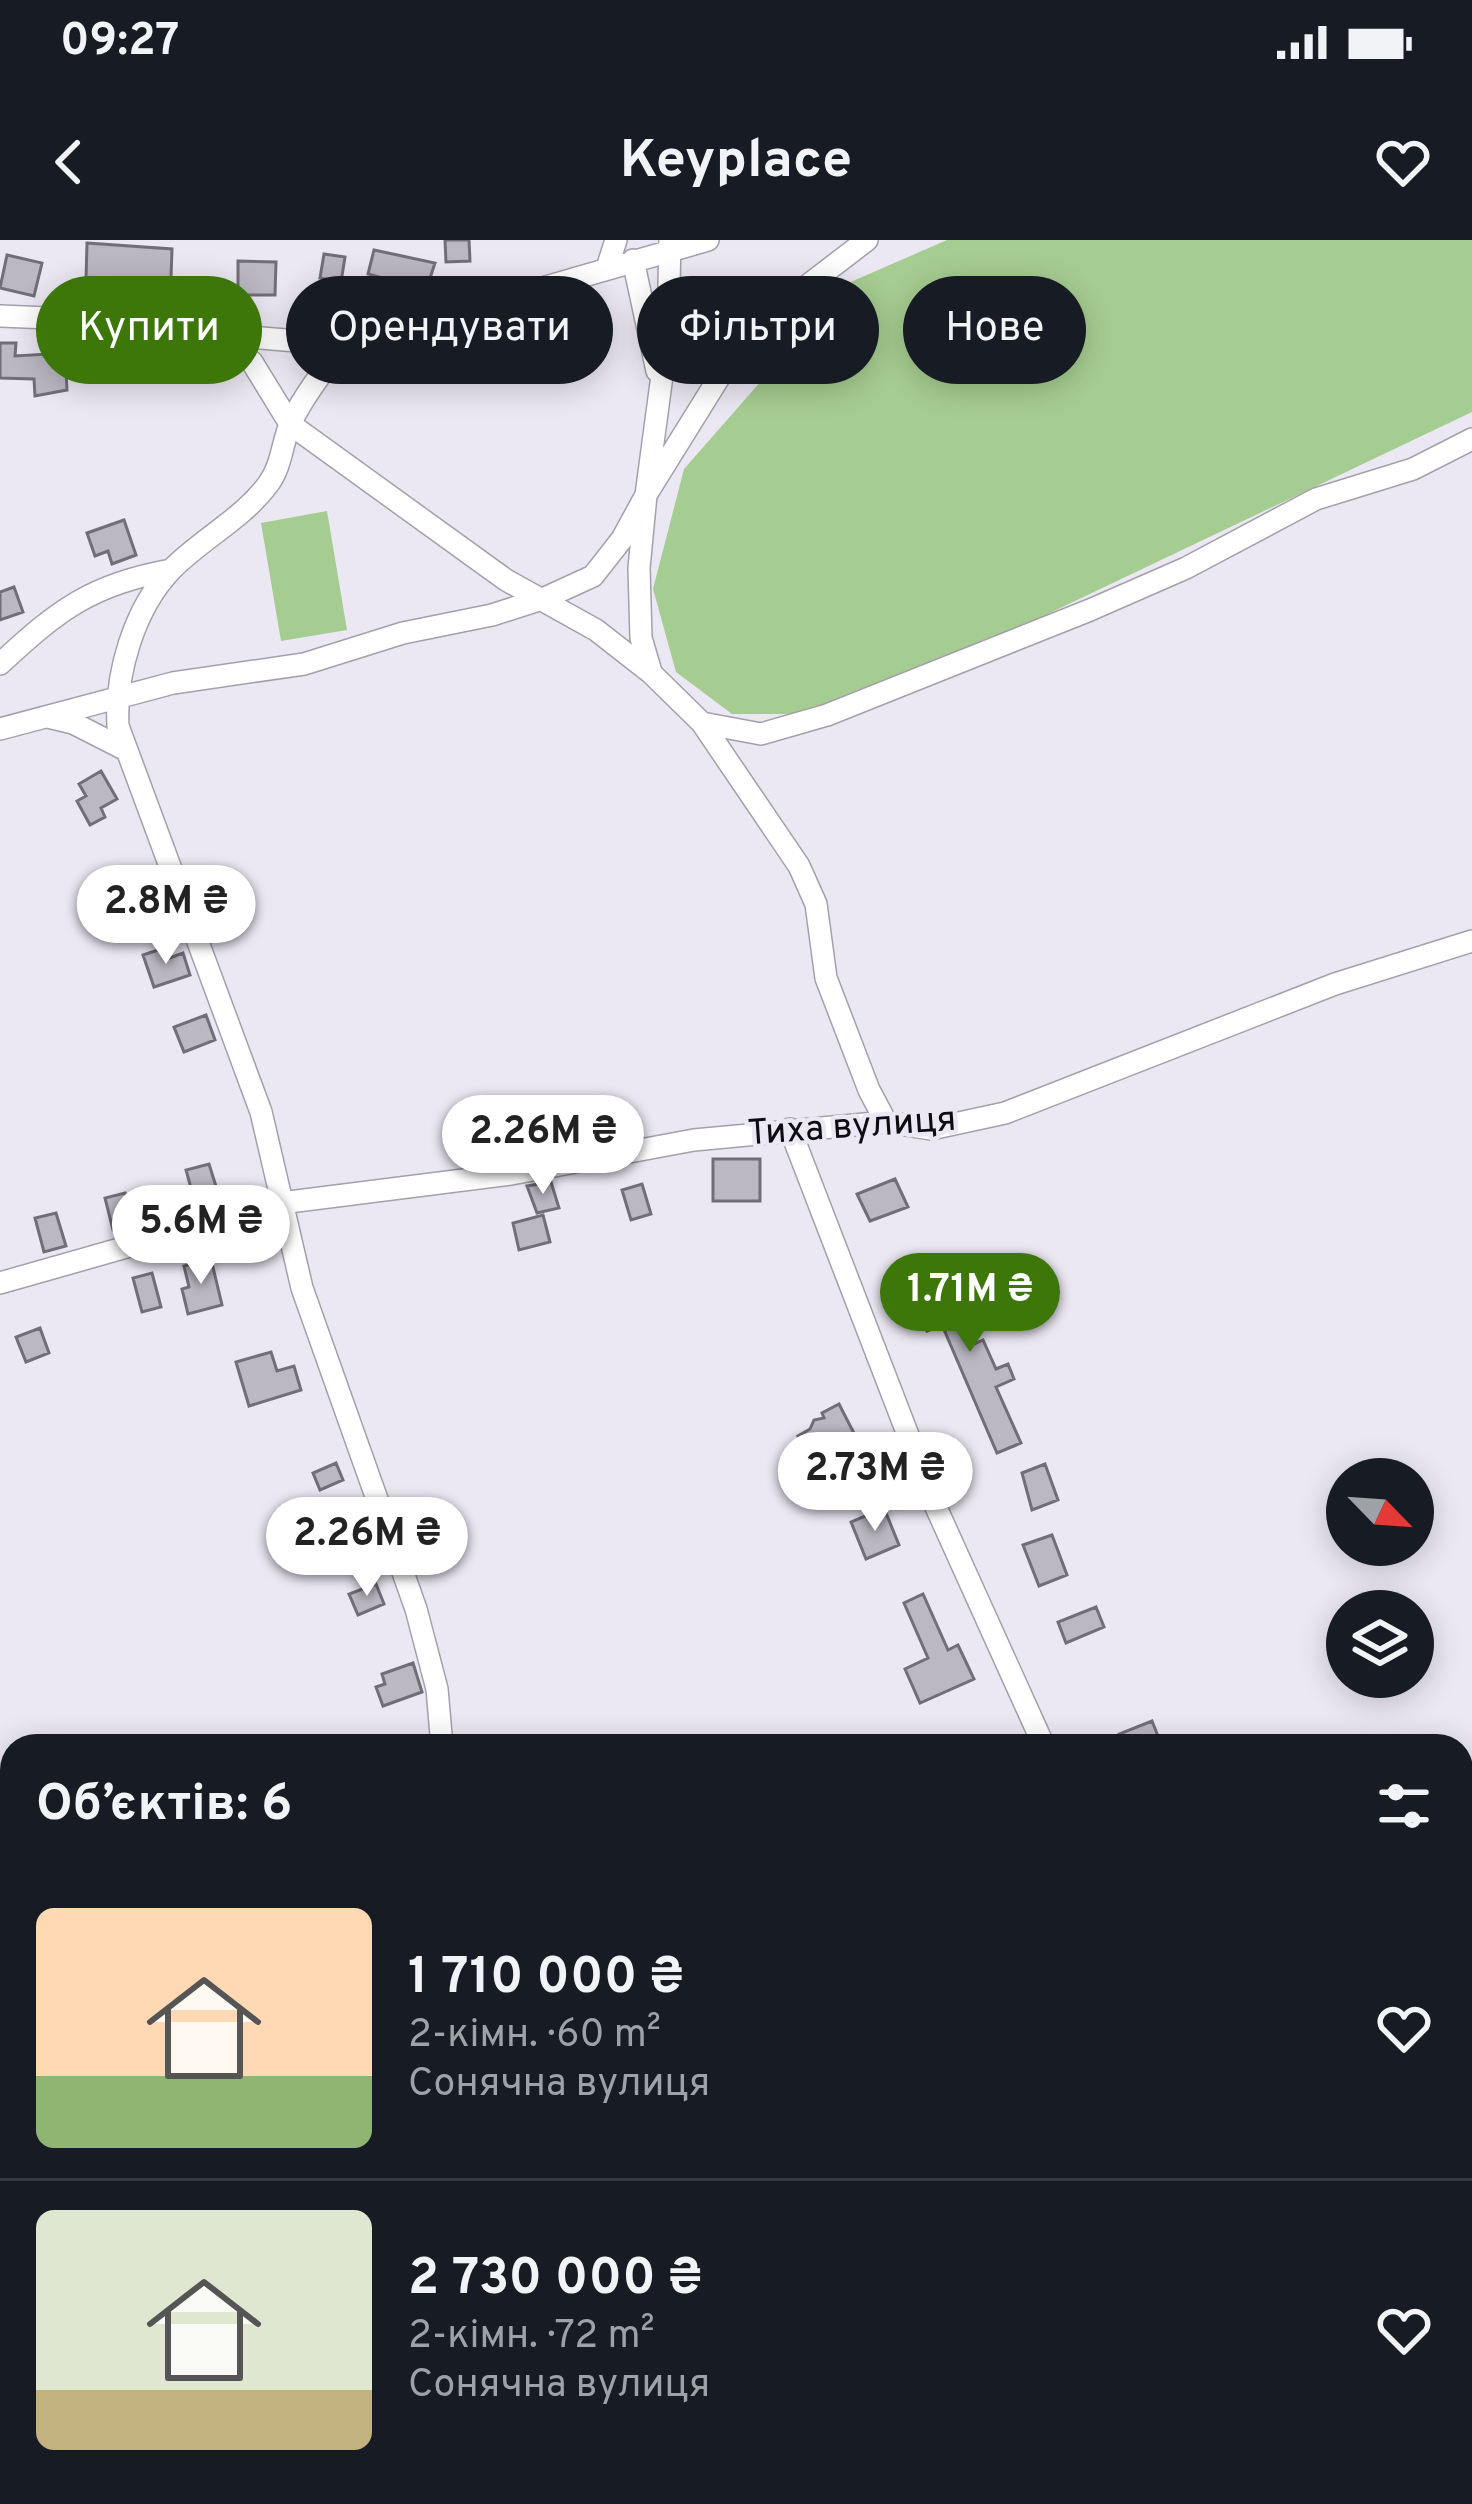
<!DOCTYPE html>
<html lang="uk">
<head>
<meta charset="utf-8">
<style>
  body { margin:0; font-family:Overpass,sans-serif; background:#242831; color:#f1f3f6; height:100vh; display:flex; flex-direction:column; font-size:45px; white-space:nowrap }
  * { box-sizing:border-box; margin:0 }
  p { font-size:39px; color:#9ea1a6 }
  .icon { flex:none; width:66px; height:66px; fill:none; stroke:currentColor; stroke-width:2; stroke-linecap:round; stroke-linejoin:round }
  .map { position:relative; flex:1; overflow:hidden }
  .panel { position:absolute; left:0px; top:1494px; width:1473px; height:771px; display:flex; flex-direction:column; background:#171b24; border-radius:36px 36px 0 0; box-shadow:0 6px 30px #0003 }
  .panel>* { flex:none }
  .top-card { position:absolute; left:36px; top:36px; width:1401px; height:108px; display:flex; gap:24px }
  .needle { width:78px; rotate:115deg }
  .controls { position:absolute; left:1326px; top:1218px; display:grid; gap:24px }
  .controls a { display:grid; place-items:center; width:108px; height:108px; border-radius:50%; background:#171b24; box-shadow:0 6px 30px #0003; font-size:60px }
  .price { position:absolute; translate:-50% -102px; padding:0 27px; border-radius:42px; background:#fff; color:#222; font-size:39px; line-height:78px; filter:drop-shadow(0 3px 6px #0008) }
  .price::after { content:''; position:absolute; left:50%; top:72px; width:36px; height:27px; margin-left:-18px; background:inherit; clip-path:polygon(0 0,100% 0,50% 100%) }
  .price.active { background:#3d7609; color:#fff }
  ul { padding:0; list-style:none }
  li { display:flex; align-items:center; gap:36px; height:300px; padding:0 36px }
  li+li { border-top:3px solid #363941 }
  li span { display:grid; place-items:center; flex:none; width:336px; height:240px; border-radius:18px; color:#555 }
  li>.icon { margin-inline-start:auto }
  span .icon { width:144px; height:144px; fill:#fffc; stroke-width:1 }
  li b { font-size:51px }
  h2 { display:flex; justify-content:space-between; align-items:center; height:144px; padding:0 36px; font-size:51px }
  .chip { padding:0 42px; border-radius:54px; background:#171b24; box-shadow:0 6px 30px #0003; font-size:42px; line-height:108px }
  .chip.active { background:#3d7609; color:#fff }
  .status { display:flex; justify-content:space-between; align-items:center; height:84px; padding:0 60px; background:#171b24; direction:ltr }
  .status svg { height:33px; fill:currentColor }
  header { display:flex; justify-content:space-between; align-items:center; height:156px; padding:0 36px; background:#171b24; font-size:54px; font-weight:700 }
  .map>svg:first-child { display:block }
  .green { fill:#a6cd91 }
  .building { fill:#bbb8c3; stroke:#716e78; stroke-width:3 }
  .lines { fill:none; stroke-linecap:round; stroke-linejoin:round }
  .minor-casing { stroke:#a3a0aa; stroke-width:24 }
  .major-casing { stroke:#4b673c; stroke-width:30 }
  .path { stroke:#78777e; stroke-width:3; stroke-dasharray:3 9; stroke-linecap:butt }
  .minor { stroke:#fff; stroke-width:21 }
  .major { stroke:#a7c198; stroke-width:27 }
  .labels { text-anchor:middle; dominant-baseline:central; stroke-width:9; stroke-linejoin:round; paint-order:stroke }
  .street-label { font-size:36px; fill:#0d0c10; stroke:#ebe8f3 }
</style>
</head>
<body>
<div class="status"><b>09:27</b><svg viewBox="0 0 49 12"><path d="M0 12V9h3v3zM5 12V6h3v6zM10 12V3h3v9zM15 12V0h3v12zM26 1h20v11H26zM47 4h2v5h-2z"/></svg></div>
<header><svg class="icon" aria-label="back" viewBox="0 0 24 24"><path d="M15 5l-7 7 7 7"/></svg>Keyplace<svg class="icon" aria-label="heart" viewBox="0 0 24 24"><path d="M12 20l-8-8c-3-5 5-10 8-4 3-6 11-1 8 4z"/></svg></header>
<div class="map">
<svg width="1472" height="2264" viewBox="0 0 1472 2264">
  <rect width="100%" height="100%" fill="#ebe8f3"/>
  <!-- green -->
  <path class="green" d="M947,0H1472V172L1033,381L805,474H732L676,432L653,349L684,229L846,44Z
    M327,271L347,390L281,401L261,283Z"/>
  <!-- building -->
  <path class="building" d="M445,0H469L470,21L446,22Z
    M87,3L172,9L171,38L86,39Z
    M374,10L435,23L426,50L368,34Z
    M324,14L345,17L341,42L320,38Z
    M7,15L42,23L34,56L0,48Z
    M238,21L276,22L275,55H238Z
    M0,103H16L15,116L65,113L67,150L35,156L34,139L0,138Z
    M124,280L136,315L112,324L108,311L95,316L87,293Z
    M14,347L23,372L0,380V352Z
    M101,531L117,559L101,568L105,577L90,585L77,561L86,556L79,544Z
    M164,708L167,719L183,713L190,735L154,747L143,715Z
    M206,775L215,800L184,812L174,787Z
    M713,919H760V961H713Z
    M209,924L220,959L196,966L186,930Z
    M895,939L908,967L870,981L857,954Z
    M551,942L559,968L537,973L527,946Z
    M642,944L651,974L631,980L622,950Z
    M125,953L134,984L113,990L105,958Z
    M56,973L66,1006L44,1012L35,978Z
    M543,975L550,1002L519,1010L513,983Z
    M211,1019L222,1065L188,1074L182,1049L189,1047L184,1026Z
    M954,1026L966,1058L959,1060L974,1104L983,1100L996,1129L1008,1124L1014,1139L996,1147L1021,1203L997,1213L942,1085L927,1091L919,1069L928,1065L921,1045L929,1042L927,1036Z
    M152,1033L161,1067L142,1072L133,1038Z
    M40,1088L49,1113L26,1122L16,1097Z
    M271,1112L277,1131L294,1126L301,1150L249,1166L236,1122Z
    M839,1164L858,1201L837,1211L853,1244L823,1259L801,1215L805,1207L798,1196L810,1189L814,1180L824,1178L822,1173Z
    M336,1223L343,1240L320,1250L313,1233Z
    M1045,1224L1058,1260L1032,1270L1022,1233Z
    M884,1268L899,1305L866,1319L851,1282Z
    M1052,1295L1067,1335L1039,1346L1023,1305Z
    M376,1344L384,1364L358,1375L349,1354Z
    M923,1354L948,1410L958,1405L974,1439L920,1463L905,1429L928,1418L904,1363Z
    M1096,1367L1104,1387L1066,1403L1058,1382Z
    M413,1423L422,1452L383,1466L376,1447L385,1444L382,1434Z
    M1152,1481L1162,1506H1123L1119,1494Z"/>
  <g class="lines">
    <!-- minor casing -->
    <g class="minor-casing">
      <path id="minor" d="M633,20L657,131
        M607,28L616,0
        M0,76L123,81L203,93L344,105L380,99L446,76L708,0
        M203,93L232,106L252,122L290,184L506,340L596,390L651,433L702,483L761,494L827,475L1090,370L1186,328L1316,259L1413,229L1472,199
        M344,105C324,129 305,154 291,182C282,202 282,225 269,243C243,279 201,299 171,330C134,369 115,434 118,486L261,872L302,1048L416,1369L437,1449L442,1506
        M0,424C58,370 92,344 171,330
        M651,432L641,398L639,328L646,255L748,91L867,0
        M48,477L73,483L124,509
        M702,483L799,626L816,664L826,738L869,850L886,882
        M0,489L173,443L304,424L403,393L492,375L545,358L593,336L622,299L646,255L668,91L670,0
        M790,889L935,1265L1044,1506
        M0,1043L281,963L511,934L694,900L886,882L931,889L1005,873L1335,744L1472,701
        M1347,2253L1352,2264"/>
    </g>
    <!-- major casing -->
    <g class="major-casing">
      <path id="major" d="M0,1663L12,1670
        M693,2253L699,2264"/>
    </g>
    <!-- path -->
    <path class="path" d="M1461,1767L1472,1763"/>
    <!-- minor -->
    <use href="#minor" class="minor"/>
    <!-- major -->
    <use href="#major" class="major"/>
  </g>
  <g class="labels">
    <!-- street labels -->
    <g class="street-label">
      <text transform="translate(852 888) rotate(-4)">Тиха вулиця</text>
    </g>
  </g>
</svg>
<div class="controls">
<a><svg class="needle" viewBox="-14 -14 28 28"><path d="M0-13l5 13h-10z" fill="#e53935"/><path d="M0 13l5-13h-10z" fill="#9ea1a6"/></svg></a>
<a><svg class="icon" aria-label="layers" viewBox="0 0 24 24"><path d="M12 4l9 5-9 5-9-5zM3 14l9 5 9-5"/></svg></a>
</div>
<b class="price" style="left:166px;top:727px">2.8M ₴</b>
<b class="price" style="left:543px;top:957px">2.26M ₴</b>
<b class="price" style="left:201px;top:1047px">5.6M ₴</b>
<b class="price active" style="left:970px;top:1115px">1.71M ₴</b>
<b class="price" style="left:875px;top:1294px">2.73M ₴</b>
<b class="price" style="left:367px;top:1359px">2.26M ₴</b>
<div class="top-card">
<a class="chip active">Купити</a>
<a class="chip">Орендувати</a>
<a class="chip">Фільтри</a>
<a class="chip">Нове</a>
</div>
<section class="panel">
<h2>Об’єктів: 6<svg class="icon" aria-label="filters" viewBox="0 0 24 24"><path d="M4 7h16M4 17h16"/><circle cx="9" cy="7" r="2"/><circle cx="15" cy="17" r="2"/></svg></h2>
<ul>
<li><span style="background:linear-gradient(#ffd9b3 70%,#8fb573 0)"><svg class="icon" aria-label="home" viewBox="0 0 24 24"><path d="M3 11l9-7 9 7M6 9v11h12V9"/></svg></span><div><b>1 710 000 ₴</b><p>2-кімн. · 60 m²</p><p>Сонячна вулиця</p></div><svg class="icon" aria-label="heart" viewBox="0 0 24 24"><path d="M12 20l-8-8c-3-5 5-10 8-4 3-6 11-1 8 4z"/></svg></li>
<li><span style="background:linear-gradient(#dfe7d0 75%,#c2b280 0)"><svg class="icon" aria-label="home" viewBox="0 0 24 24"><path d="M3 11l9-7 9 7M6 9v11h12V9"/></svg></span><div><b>2 730 000 ₴</b><p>2-кімн. · 72 m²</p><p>Сонячна вулиця</p></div><svg class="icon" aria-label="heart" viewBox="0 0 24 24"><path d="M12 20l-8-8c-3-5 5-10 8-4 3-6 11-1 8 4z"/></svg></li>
</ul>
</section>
</div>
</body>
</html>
